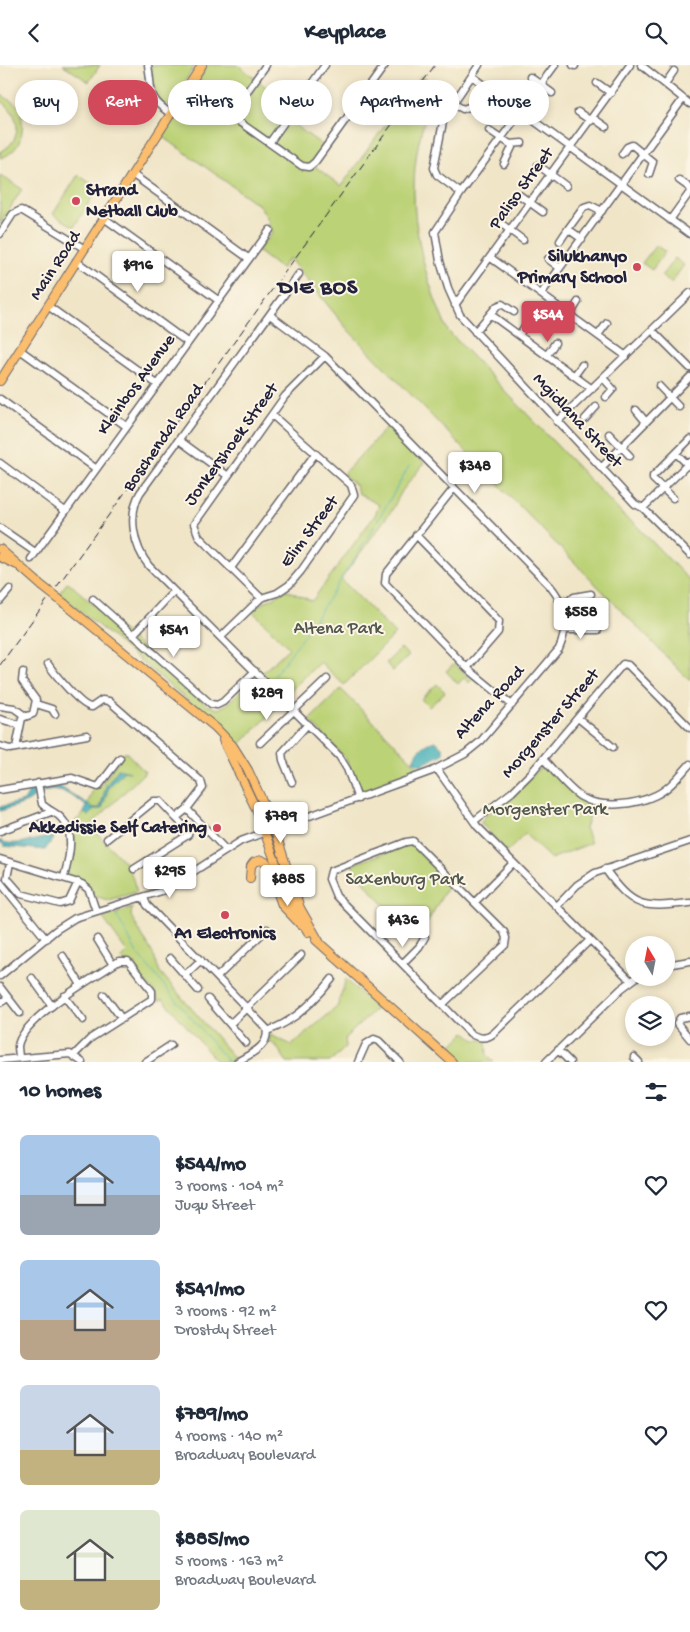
<!DOCTYPE html>
<html lang="en">
<head>
<meta charset="utf-8">
<style>
  body { margin:0; font-family:"Gochi Hand",sans-serif; background:#f6f6f7; color:#1f2937; height:100vh; display:flex; flex-direction:column; font-size:19px; white-space:nowrap }
  * { box-sizing:border-box; margin:0 }
  p { font-size:16px; color:#747a83 }
  .icon { flex:none; width:28px; height:28px; fill:none; stroke:currentColor; stroke-width:2; stroke-linecap:round; stroke-linejoin:round }
  .map { position:relative; height:997px; overflow:hidden }
  .side { display:flex; flex-direction:column; background:#fff; flex:1 }
  .side>* { flex:none }
  .banner { position:absolute; left:15px; top:15px; width:660px; height:45px; display:flex; gap:10px }
  .needle { width:32px; rotate:350deg }
  .controls { position:absolute; left:625px; top:871px; display:grid; gap:10px }
  .controls a { display:grid; place-items:center; width:50px; height:50px; border-radius:50%; background:#fff; box-shadow:0 2px 8px #0003; font-size:25px }
  .price { position:absolute; translate:-50% -42px; padding:0 11px; border-radius:5px; background:#fff; color:#222; font-size:16px; line-height:32px; filter:drop-shadow(0 1px 2px #0008) }
  .price::after { content:''; position:absolute; left:50%; top:30px; width:15px; height:11px; margin-left:-8px; background:inherit; clip-path:polygon(0 0,100% 0,50% 100%) }
  .price.on { background:#d1495b; color:#fff }
  ul { padding:0; list-style:none }
  li { display:flex; align-items:center; gap:15px; height:125px; padding:0 20px }
  li span { display:grid; place-items:center; flex:none; width:140px; height:100px; border-radius:8px; color:#555 }
  li>.icon { margin-inline-start:auto }
  span .icon { width:60px; height:60px; fill:#fffc; stroke-width:1 }
  li b { font-size:21px }
  h2 { display:flex; justify-content:space-between; align-items:center; height:60px; padding:0 20px; font-size:21px }
  .pill { padding:0 18px; border-radius:22px; background:#fff; box-shadow:0 2px 8px #0003; font-size:18px; line-height:45px }
  .pill.on { background:#d1495b; color:#fff }
  header { display:flex; justify-content:space-between; align-items:center; height:65px; padding:0 20px; background:#fff; font-size:22px; font-weight:800 }
  .map>svg:first-child { display:block }
  .green { fill:#bbd276; stroke:#6e7a58 }
  .water { fill:#3aacb5; stroke:#2e6778 }
  .lines { fill:none; stroke-linecap:round; stroke-linejoin:round }
  .stream { stroke:#3aacb5; stroke-width:1 }
  .minor-casing { stroke:#6a666c; stroke-width:9 }
  .major-casing { stroke:#6a666c; stroke-width:10 }
  .minor { stroke:#fff; stroke-width:6 }
  .major { stroke:#fbbd6e; stroke-width:8 }
  .rail { stroke:#22223b; stroke-width:1; stroke-dasharray:8 4; stroke-linecap:butt }
  .major-bridge-casing { stroke:#6a666c; stroke-width:10; stroke-linecap:butt }
  .major-bridge { stroke:#fbbd6e; stroke-width:8 }
  .poi-dot { fill:#d1495b; stroke:#fcf5e5; stroke-width:2 }
  .labels { text-anchor:middle; dominant-baseline:central; stroke-width:4; stroke-linejoin:round; paint-order:stroke }
  .street-label { font-size:18px; fill:#22223b; stroke:#fcf5e5 }
  .poi-label { font-size:18px; font-weight:bold; fill:#22223b; stroke:#fcf5e5; text-anchor:end }
  .park-label { font-size:18px; fill:#50574d; stroke:#fcf5e5 }
  .district-label { font-size:22px; font-weight:bold; letter-spacing:1px; fill:#22223b; stroke:#fcf5e5 }
</style>
</head>
<body>
<header><svg class="icon" aria-label="back" viewBox="0 0 24 24"><path d="M15 5l-7 7 7 7"/></svg>Keyplace<svg class="icon" aria-label="search" viewBox="0 0 24 24"><circle cx="10" cy="10" r="6"/><path d="M15 15l6 6"/></svg></header>
<div class="map">
<svg width="690" height="997" viewBox="0 0 690 997">
  <rect width="100%" height="100%" fill="#fcf5e5"/>
  <filter id="ink" filterUnits="userSpaceOnUse"><feTurbulence type="fractalNoise" baseFrequency=".02" numOctaves="2"/><feDisplacementMap in="SourceGraphic" scale="10" xChannelSelector="R" yChannelSelector="G"/><feConvolveMatrix kernelMatrix="1 2 1 2 8 2 1 2 1" color-interpolation-filters="sRGB"/></filter>
  <filter id="wash" filterUnits="userSpaceOnUse"><feTurbulence type="fractalNoise" baseFrequency=".0096" numOctaves="4" result="noise"/><feDisplacementMap in="SourceGraphic" scale="20" xChannelSelector="R" yChannelSelector="G"/><feGaussianBlur stdDeviation="1.12" result="paint"/><feColorMatrix in="noise" values="0 0 0 0 0 0 0 0 0 0 0 0 0 0 0 0 0 1.4 0 .05"/><feComposite in="paint" operator="in"/></filter>
  <g filter="url(#wash)">
    <rect width="100%" height="100%" fill="#f0e5c7"/>
    <!-- green -->
    <path class="green" d="M63,0H100L89,17Z
      M151,0H195L170,41C152,41 153,13 151,0Z
      M208,0H238L275,29L267,40L325,82L313,100L341,121L421,11L437,21C432,35 426,49 422,64C403,132 420,204 448,266L626,453L635,459L690,516V616L349,266L289,193L281,204L257,186L273,167L268,159L269,156L260,141L162,71Z
      M0,29L35,51L32,56L21,49C25,66 21,87 0,93V87C25,75 20,48 0,35Z
      M0,110L22,124L0,159Z
      M78,110L98,123L74,162L53,149Z
      M656,180L665,187L652,205L642,198Z
      M675,193L684,200L671,218L661,211Z
      M388,361L424,398L402,426L392,445L341,514L395,569L344,620L320,597L285,631L262,608L289,583L252,546C264,535 274,534 286,525L312,536L375,450L379,440L358,428L356,421L343,409Z
      M68,517L207,640L218,644L226,640L253,613H258L282,638L240,679L59,528Z
      M401,583L409,591L393,606L386,598Z
      M454,599L472,615L469,618L464,613L458,619L446,606Z
      M437,619L445,627L429,642L421,634Z
      M341,624L419,703L420,707L366,727L359,724L346,694L309,655Z
      M125,686L145,707L90,761L129,802L137,827L108,835L98,832L92,833L89,825L65,811L68,798V763L84,748L94,722L101,720Z
      M543,701L593,740L585,763L591,778L551,794L525,769L507,787L481,758L484,752Z
      M407,779L414,780L450,817L426,860L419,867C394,855 367,822 352,800Z
      M132,843L131,851L153,889L160,907L236,995L233,997H217L163,934L159,936L155,927L121,893L127,887L103,853Z
      M346,914L376,944L345,973L346,982L330,997H287L276,981L269,976L270,970L292,980L337,942Z
      M465,967L475,975H486L487,990L494,997H459L447,985Z"/>
    <!-- water -->
    <path class="water" d="M436,676L443,683V689L421,700L413,696C415,687 427,677 436,676Z
      M118,704L130,707L124,706L109,722L102,744H94L89,751L84,748L86,741C73,730 56,720 39,729C34,731 32,735 27,737C18,741 9,743 0,746V742L24,736L29,727L59,721L94,743H100L106,721Z
      M55,771L45,785L4,781L0,777V775C10,784 41,772 55,771Z"/>
    <g class="lines">
      <!-- stream -->
      <path class="stream" d="M274,611C324,545 368,474 409,401
        M116,849L137,888L228,997"/>
    </g>
  </g>
  <g filter="url(#ink)">
    <g class="lines">
      <!-- minor casing -->
      <g class="minor-casing">
        <path id="minor" d="M148,0C153,27 146,32 171,49
          M479,0L444,52L434,103L437,110L461,128L435,167L440,196L448,223L460,250L635,439L643,443L690,490
          M573,0L575,1
          M641,0L690,39
          M472,11L690,169
          M530,12L552,28
          M597,18L611,28
          M665,19L674,6
          M188,21L302,101L309,102L315,97L385,0
          M452,38L463,44L477,39
          M578,47L591,56
          M230,50L266,0
          M593,53L606,62
          M489,65L510,79L522,78
          M270,77L325,0
          M622,89L627,82L632,80L653,97L649,109
          M504,99L513,80
          M538,100L566,121
          M132,109L248,193
          M679,115L690,123
          M461,128L555,0
          M104,153L218,235
          M670,155L690,127
          M0,169L13,149L21,145L85,184
          M582,174L568,164L584,142L590,140L602,146
          M523,175L499,157L508,140L518,129L543,147
          M560,176L568,164
          M491,193L626,291
          M548,194L560,203
          M76,196L187,277
          M299,209L140,428C127,451 134,482 149,501L339,691L347,704L358,734
          M541,229L683,34
          M455,240L630,0
          M48,241L157,319
          M490,249L592,324
          M570,250L578,237
          M652,265L690,303
          M475,267L497,241L502,239L514,247
          M519,270L527,258
          M598,270L607,258
          M20,285L126,361
          M547,290L555,278
          M574,311L582,300
          M603,313L613,324L606,332
          M659,321L679,342
          M0,334L95,403
          M636,345L646,357
          M585,354L596,342
          M557,357L690,228
          M609,369L630,391
          M179,375L228,411
          M676,388L689,401
          M0,398L65,446
          M601,403L690,312
          M454,423L386,509L385,518L467,603L512,640
          M673,433L653,414V411L690,374
          M643,443L690,397
          M0,463L35,487
          M416,470L499,556L498,567L467,603
          M31,494L270,165
          M231,503L315,389
          M261,533L199,472L194,459L285,331L325,291
          M93,534L211,639L217,640L223,637L255,606
          M0,536L10,524
          M562,539L574,532L591,529
          M565,565H598
          M133,570L174,526
          M221,572L261,533L277,528L289,520L301,506L354,430L351,420L272,350
          M48,599C54,608 82,643 92,642L102,635L109,636L201,716L203,723L187,744L226,785
          M36,639L52,644L55,649
          M0,641L14,643L25,651
          M578,653L613,682
          M0,654L20,660
          M260,678L327,614
          M0,681L10,684L87,670
          M16,683L22,653L33,649L36,635L22,616L23,607
          M543,694C555,706 567,723 581,732C601,744 636,740 656,730C669,724 680,710 690,699
          M437,704L477,761L631,916
          M292,717L283,695L282,688L308,659
          M38,718L42,739C47,744 54,747 59,751C77,766 69,793 64,812
          M0,725L72,713L98,722L120,693
          M474,756L512,727L531,708L623,599L628,600L690,663
          M0,766L51,747
          M107,774L154,736H160L176,753L187,744
          M0,794L82,819L89,825L96,846
          M10,798L7,813L21,829L60,839L69,836L78,817
          M134,804L188,770L189,766L176,753
          M605,804C634,844 642,843 690,838
          M0,817L46,874
          M144,833L147,840L266,963C271,981 250,989 237,997
          M475,837L513,798
          M557,841L577,820L595,808L690,776
          M97,874L113,900
          M63,891L81,920
          M170,893L198,925
          M403,898L419,882L425,872
          M666,900L690,896
          M185,910L201,895
          M0,911L56,865L75,853L165,825L241,776L432,706L465,689L481,676L559,584C569,561 566,540 550,521L325,291L270,250
          M217,912L267,864
          M32,913L52,941
          M0,922L20,948
          M104,930L122,954
          M64,931L83,955
          M208,934L246,978
          M0,938L8,933
          M443,939L505,880L506,873L504,867L413,776L406,777L331,806L329,814L336,831L470,968C478,974 487,974 494,968L590,875
          M690,951L680,953L677,958L690,974
          M230,959L301,890
          M267,966C294,957 315,936 332,914
          M558,985L570,997
          M634,992L639,997
          M19,993C19,989 18,985 18,981C22,953 95,912 119,896H128L152,926V934L91,973L74,990
          M0,995L70,989L82,997
          M145,997L171,980
          M358,997L366,979L374,974L379,976L400,997
          M546,997L621,924L637,912"/>
      </g>
      <!-- major casing -->
      <g class="major-casing">
        <path id="major" d="M0,316L202,0
          M0,484L42,521
          M0,492L17,500
          M65,539L216,663L233,681L248,705L272,757L300,843L320,878
          M223,675L256,744L289,834L308,867
          M250,813L251,801L254,797L262,795L267,798L282,840L301,860
          M316,875L452,997"/>
      </g>
      <!-- minor -->
      <use href="#minor" class="minor"/>
      <!-- major -->
      <use href="#major" class="major"/>
      <!-- rail -->
      <path class="rail" d="M0,600L435,0"/>
      <!-- major-bridge casing -->
      <g class="major-bridge-casing">
        <path id="major-bridge" d="M42,521L65,539"/>
      </g>
      <!-- major-bridge -->
      <use href="#major-bridge" class="major-bridge"/>
    </g>
  </g>
  <!-- markers -->
  <g class="poi-dot">
    <circle cx="76" cy="136" r="5"/>
    <circle cx="637" cy="202" r="5"/>
    <circle cx="217" cy="763" r="5"/>
    <circle cx="225" cy="850" r="5"/>
  </g>
  <g class="labels">
    <!-- street labels -->
    <g class="street-label">
      <text transform="translate(522 124) rotate(-54)">Paliso Street</text>
      <text transform="translate(56 201) rotate(-57)">Main Road</text>
      <text transform="translate(137 320) rotate(-54)">Kleinbos Avenue</text>
      <text transform="translate(577 356) rotate(47)">Mgidlana Street</text>
      <text transform="translate(164 373) rotate(-55)">Boschendal Road</text>
      <text transform="translate(232 380) rotate(-54)">Jonkershoek Street</text>
      <text transform="translate(310 467) rotate(-53)">Elim Street</text>
      <text transform="translate(490 638) rotate(-47)">Altena Road</text>
      <text transform="translate(551 659) rotate(-49)">Morgenster Street</text>
    </g>
    <!-- poi labels -->
    <g class="poi-label">
      <text x="86" y="126" text-anchor="start">Strand<tspan x="86" dy="21">Netball Club</tspan></text>
      <text x="627" y="192">Silukhanyo<tspan x="627" dy="21">Primary School</tspan></text>
      <text x="207" y="763">Akkedissie Self Catering</text>
      <text x="225" y="869" text-anchor="middle">A1 Electronics</text>
    </g>
    <!-- park labels -->
    <g class="park-label">
      <text x="338" y="564">Altena Park</text>
      <text x="545" y="745">Morgenster Park</text>
      <text x="405" y="815">Saxenburg Park</text>
    </g>
    <!-- district labels -->
    <g class="district-label">
      <text x="318" y="224">DIE BOS</text>
    </g>
  </g>
</svg>
<div class="controls">
<a><svg class="needle" viewBox="-14 -14 28 28"><path d="M0-13l5 13h-10z" fill="#e53935"/><path d="M0 13l5-13h-10z" fill="#747a83"/></svg></a>
<a><svg class="icon" aria-label="layers" viewBox="0 0 24 24"><path d="M12 4l9 5-9 5-9-5zM3 14l9 5 9-5"/></svg></a>
</div>
<b class="price" style="left:138px;top:228px">$916</b>
<b class="price on" style="left:548px;top:278px">$544</b>
<b class="price" style="left:475px;top:429px">$348</b>
<b class="price" style="left:581px;top:575px">$558</b>
<b class="price" style="left:174px;top:593px">$541</b>
<b class="price" style="left:267px;top:656px">$289</b>
<b class="price" style="left:281px;top:779px">$789</b>
<b class="price" style="left:170px;top:834px">$295</b>
<b class="price" style="left:288px;top:842px">$885</b>
<b class="price" style="left:403px;top:883px">$436</b>
<div class="banner">
<a class="pill">Buy</a>
<a class="pill on">Rent</a>
<a class="pill">Filters</a>
<a class="pill">New</a>
<a class="pill">Apartment</a>
<a class="pill">House</a>
</div>
</div>
<section class="side">
<h2>10 homes<svg class="icon" aria-label="filters" viewBox="0 0 24 24"><path d="M4 7h16M4 17h16"/><circle cx="9" cy="7" r="2"/><circle cx="15" cy="17" r="2"/></svg></h2>
<ul>
<li><span style="background:linear-gradient(#a9c7e8 60%,#9aa5b1 0)"><svg class="icon" aria-label="home" viewBox="0 0 24 24"><path d="M3 11l9-7 9 7M6 9v11h12V9"/></svg></span><div><b>$544/mo</b><p>3 rooms · 104 m²</p><p>Juqu Street</p></div><svg class="icon" aria-label="heart" viewBox="0 0 24 24"><path d="M12 20l-8-8c-3-5 5-10 8-4 3-6 11-1 8 4z"/></svg></li>
<li><span style="background:linear-gradient(#a9c7e8 60%,#b9a48a 0)"><svg class="icon" aria-label="home" viewBox="0 0 24 24"><path d="M3 11l9-7 9 7M6 9v11h12V9"/></svg></span><div><b>$541/mo</b><p>3 rooms · 92 m²</p><p>Drostdy Street</p></div><svg class="icon" aria-label="heart" viewBox="0 0 24 24"><path d="M12 20l-8-8c-3-5 5-10 8-4 3-6 11-1 8 4z"/></svg></li>
<li><span style="background:linear-gradient(#c9d6e8 65%,#c2b280 0)"><svg class="icon" aria-label="home" viewBox="0 0 24 24"><path d="M3 11l9-7 9 7M6 9v11h12V9"/></svg></span><div><b>$789/mo</b><p>4 rooms · 140 m²</p><p>Broadway Boulevard</p></div><svg class="icon" aria-label="heart" viewBox="0 0 24 24"><path d="M12 20l-8-8c-3-5 5-10 8-4 3-6 11-1 8 4z"/></svg></li>
<li><span style="background:linear-gradient(#dfe7d0 70%,#c2b280 0)"><svg class="icon" aria-label="home" viewBox="0 0 24 24"><path d="M3 11l9-7 9 7M6 9v11h12V9"/></svg></span><div><b>$885/mo</b><p>5 rooms · 163 m²</p><p>Broadway Boulevard</p></div><svg class="icon" aria-label="heart" viewBox="0 0 24 24"><path d="M12 20l-8-8c-3-5 5-10 8-4 3-6 11-1 8 4z"/></svg></li>
</ul>
</section>
</body>
</html>
